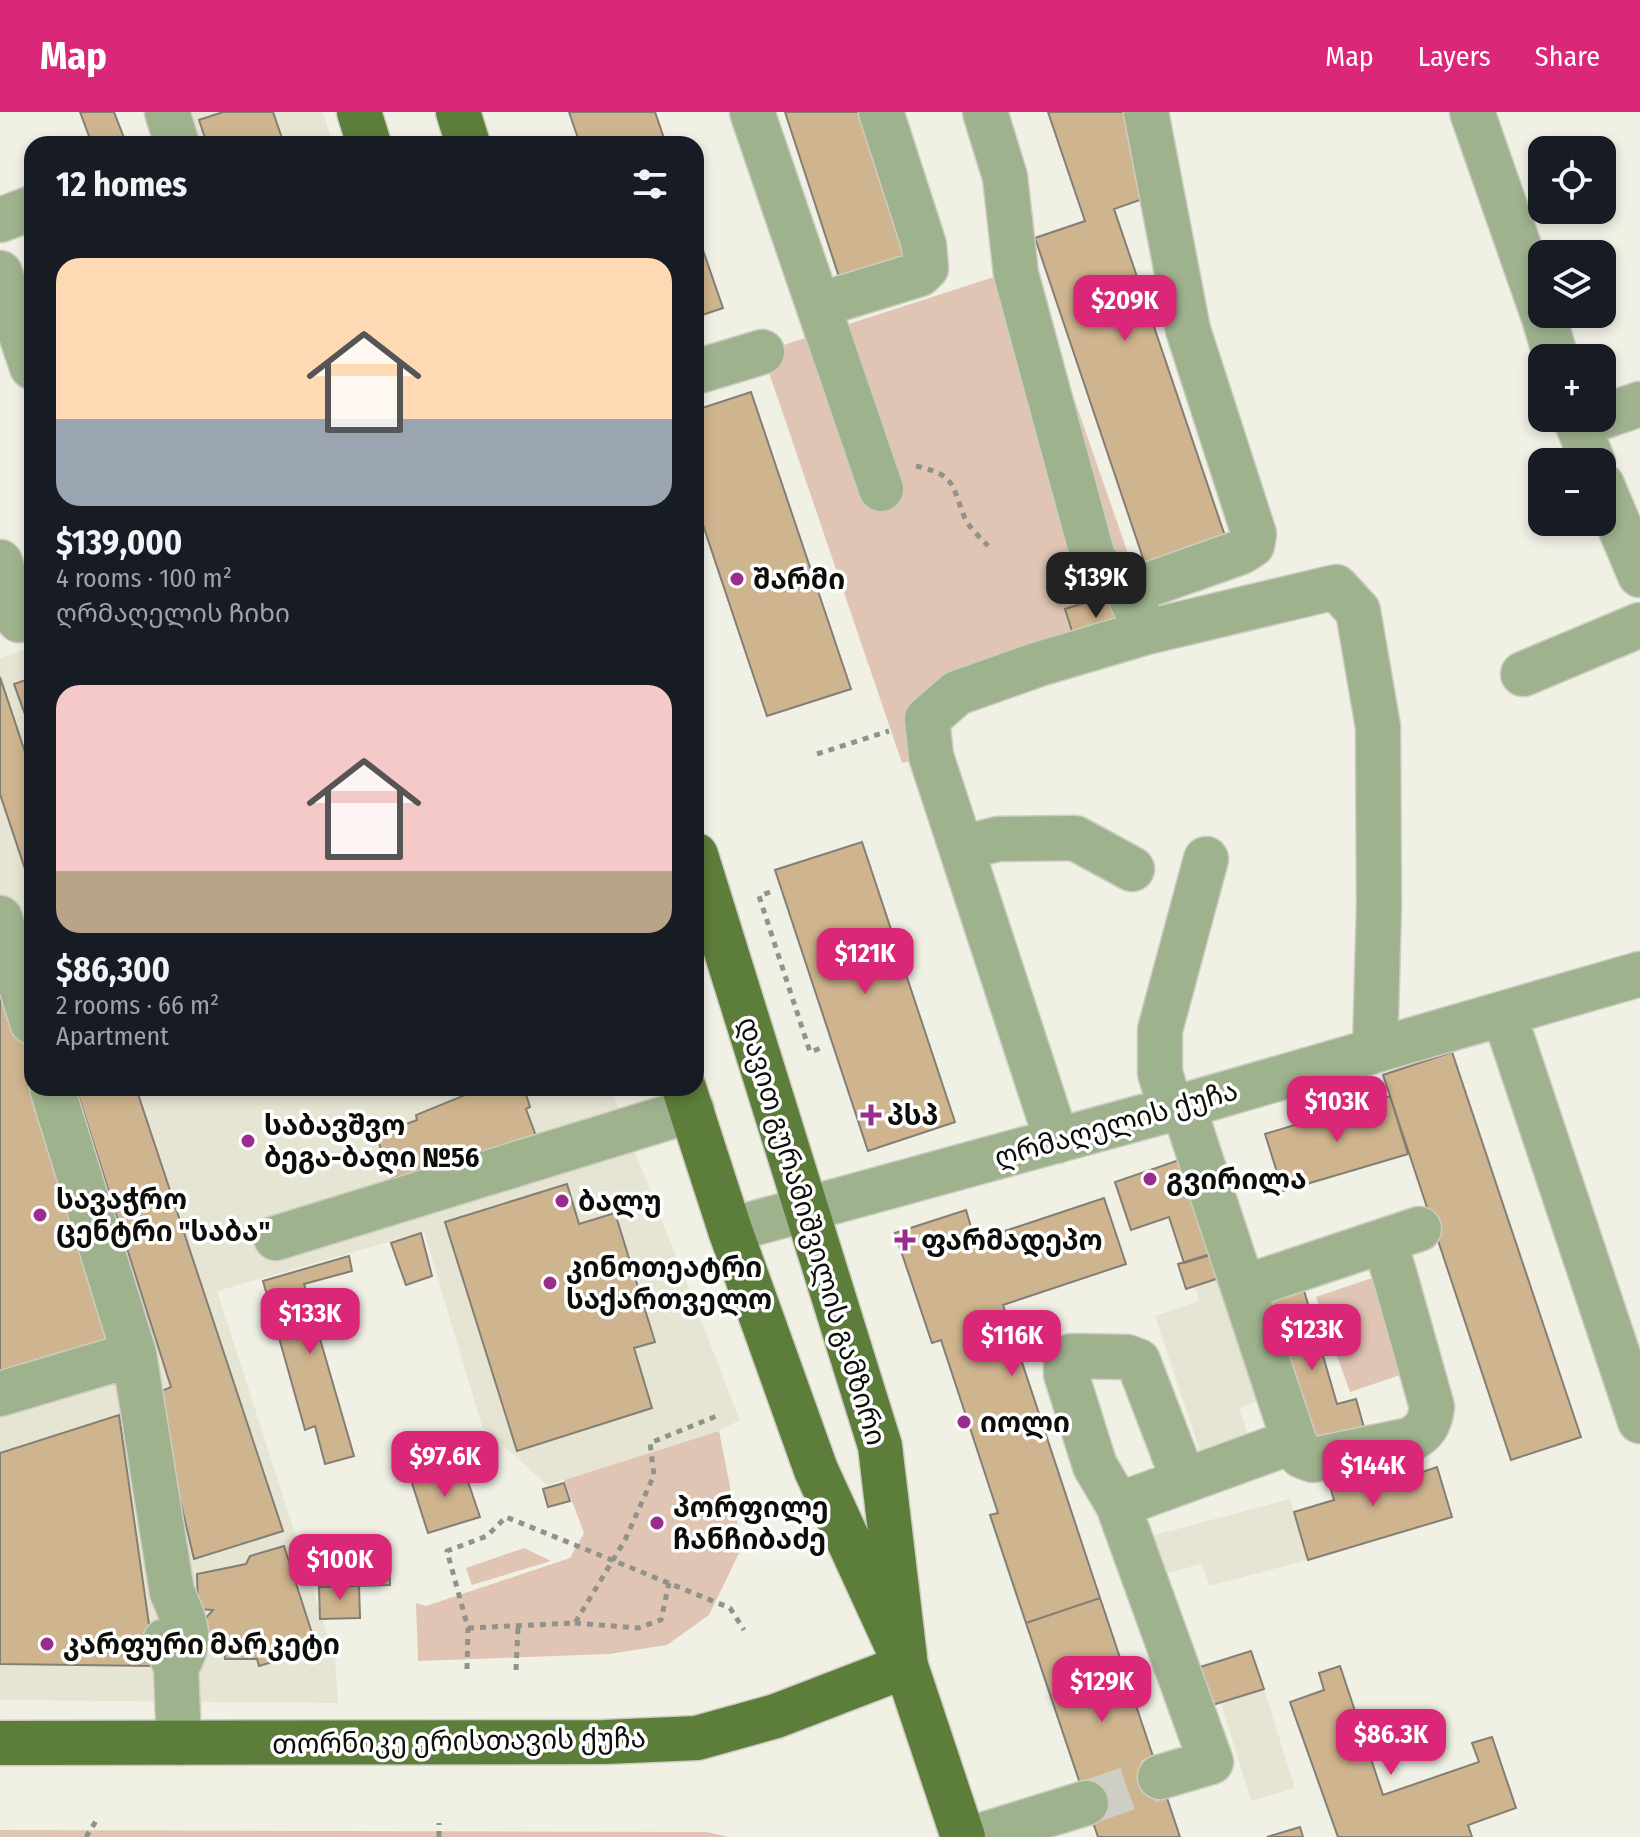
<!DOCTYPE html>
<html lang="en">
<head>
<meta charset="utf-8">
<style>
  body { margin:0; font-family:"Fira Sans Condensed","Noto Sans Georgian",sans-serif; background:#20242c; color:#f1f3f6; height:100vh; display:flex; flex-direction:column; font-size:30px; white-space:nowrap }
  * { box-sizing:border-box; margin:0 }
  p { font-size:26px; color:#9ea1a6 }
  .icon { flex:none; width:44px; height:44px; fill:none; stroke:currentColor; stroke-width:2; stroke-linecap:round; stroke-linejoin:round }
  .map { position:relative; flex:1; overflow:hidden }
  .details { position:absolute; left:24px; top:24px; width:680px; height:960px; display:flex; flex-direction:column; background:#171b24; border-radius:24px; box-shadow:0 4px 12px #0003 }
  .details>* { flex:none }
  .tools { position:absolute; left:1528px; top:24px; display:grid; gap:16px }
  .tools a { display:grid; place-items:center; width:88px; height:88px; border-radius:16px; background:#171b24; box-shadow:0 4px 12px #0003; font-size:40px }
  .price { position:absolute; translate:-50% -68px; padding:0 18px; border-radius:16px; background:#db2777; color:#fff; font-size:26px; line-height:52px; filter:drop-shadow(0 2px 4px #0008) }
  .price::after { content:''; position:absolute; left:50%; top:48px; width:24px; height:18px; margin-left:-12px; background:inherit; clip-path:polygon(0 0,100% 0,50% 100%) }
  .price.active { background:#222; color:#fff }
  ul { padding:0; list-style:none }
  li { display:grid; align-content:center; gap:16px; height:424px; padding:0 32px }
  li span { display:grid; place-items:center; height:248px; border-radius:24px; color:#555 }
  li>.icon { margin-inline-start:auto }
  span .icon { width:144px; height:144px; fill:#fffc; stroke-width:1 }
  li b { font-size:34px }
  h2 { display:flex; justify-content:space-between; align-items:center; height:96px; padding:0 32px; font-size:34px }
  header { display:flex; align-items:center; gap:48px; box-sizing:border-box; height:112px; padding:0 40px; background:#db2777; color:#fff }
  header strong { font-size:38px }
  nav { display:flex; gap:44px; margin-inline-start:auto; font-size:28px }
  .map>svg:first-child { display:block }
  .built { fill:#e6e5d3 }
  .green { fill:#e0c5b5 }
  .building { fill:#cfb58f; stroke:#847e75; stroke-width:2 }
  .lines { fill:none; stroke-linecap:round; stroke-linejoin:round }
  .minor-tunnel { stroke:#cfcec4; stroke-width:44; stroke-dasharray:44 22; stroke-linecap:butt }
  .minor-casing { stroke:#cdccc2; stroke-width:47 }
  .major-casing { stroke:#cdccc2; stroke-width:47 }
  .path { stroke:#93928a; stroke-width:5; stroke-dasharray:6 6; stroke-linecap:butt }
  .minor { stroke:#9fb28e; stroke-width:44 }
  .major { stroke:#5d7d3a; stroke-width:44 }
  .poi-dot { fill:#992c8d; stroke:#fff; stroke-width:3 }
  .labels { text-anchor:middle; dominant-baseline:central; stroke-width:7; stroke-linejoin:round; paint-order:stroke }
  .poi-label { font-size:28px; font-weight:bold; fill:#0d0d09; stroke:#fff; text-anchor:start }
  .street-label { font-size:28px; fill:#0d0d09; stroke:#fff }
</style>
</head>
<body>
<header>
<strong>Map</strong>
<nav><a>Map</a><a>Layers</a><a>Share</a></nav>
</header>
<div class="map">
<svg width="1640" height="1725" viewBox="0 0 1640 1725">
  <rect width="100%" height="100%" fill="#f1f0e5"/>
  <!-- built -->
  <path class="built" d="M186,0H323L333,32H198Z
    M32,535V976H610L740,1308L719,1319L547,1373L482,1314L424,1120L217,1179L335,1546L338,1591L0,1588V546Z
    M1228,1163L1270,1285L1239,1296L1248,1323L1200,1339L1155,1204L1199,1189L1195,1174Z
    M1290,1387L1308,1448L1209,1474L1202,1452L1161,1463L1151,1424Z
    M1264,1577L1295,1676L1251,1689L1221,1591Z"/>
  <!-- green -->
  <path class="green" d="M1028,154L1156,522L950,602L931,644L902,651L762,240Z
    M1378,1164L1412,1259L1350,1280L1316,1185Z
    M719,1319L742,1435L709,1503L667,1533L609,1542L418,1549L416,1491L426,1494L570,1446L584,1421L564,1368Z
    M524,1436L551,1449L472,1473L466,1456Z
    M0,1718L707,1720L728,1725H0Z"/>
  <!-- building -->
  <path class="building" d="M80,0H114L124,26L107,32H92Z
    M223,0H273L284,32H207L199,8Z
    M569,0H655L666,32H580Z
    M785,0H859L907,146L840,168Z
    M1048,0H1125L1154,83L1114,97L1226,427L1146,455L1035,126L1085,109Z
    M696,118L723,196L696,205Z
    M751,280L851,577L767,604L696,392V298Z
    M1115,481L1127,518L1077,535L1065,497Z
    M0,565L32,661V778L0,682Z
    M32,566V619H31L14,572Z
    M862,730L955,1010L868,1039L775,758Z
    M0,846L32,949V976L120,1231L0,1263Z
    M1452,940L1581,1325L1511,1348L1383,963Z
    M76,976H136L283,1419L194,1447L155,1282L171,1275Z
    M482,976L488,979L524,976L530,995L526,997L536,1024L408,1075L402,1064L392,1067L376,1023L417,1008L416,1003Z
    M1390,984L1408,1042L1283,1079L1265,1022Z
    M1185,1046L1217,1141L1184,1151L1169,1105L1131,1118L1115,1070Z
    M567,1072L579,1112L615,1101L655,1230L634,1236L652,1296L517,1339L445,1110Z
    M1104,1086L1126,1152L1003,1193L1100,1486L1026,1511L990,1403L998,1401L941,1228L932,1231L895,1121L966,1098L975,1129Z
    M421,1121L432,1164L406,1173L391,1131Z
    M1220,1139L1228,1163L1186,1177L1178,1152Z
    M349,1144L352,1159L304,1172L354,1344L325,1352L315,1314L305,1318L263,1169Z
    M1303,1175L1337,1292L1356,1287L1365,1319L1313,1334L1269,1184Z
    M119,1303L155,1554L0,1552V1341Z
    M1413,1346L1417,1362L1437,1355L1452,1405L1308,1448L1294,1400L1334,1388L1329,1371Z
    M462,1352L480,1405L428,1421L411,1368Z
    M564,1371L570,1389L548,1395L543,1377Z
    M389,1433L390,1473L319,1475L318,1435Z
    M284,1434L319,1543L293,1544L259,1554L257,1547H225L224,1539L206,1529L204,1508L213,1498L198,1497L197,1462L246,1452L250,1444Z
    M359,1473L360,1506L320,1507L319,1475Z
    M1100,1486L1180,1725H1098L1026,1511Z
    M1251,1539L1264,1577L1206,1595L1194,1557Z
    M1340,1554L1383,1683L1479,1650L1472,1631L1492,1625L1516,1696L1468,1713L1472,1725H1338L1290,1590L1324,1578L1319,1561Z
    M1300,1715L1303,1725H1267Z"/>
  <g class="lines">
    <!-- minor-tunnel -->
    <path class="minor-tunnel" d="M1086,1691L1160,1665"/>
    <!-- minor casing -->
    <g class="minor-casing">
      <path id="minor" d="M167,0L177,32
        M752,0L881,377
        M985,0L1005,65L1016,162L1094,449L1128,480L1140,506
        M1472,0L1542,200
        M0,108L32,96
        M0,161L32,255
        M819,193L920,162L926,156L924,133L881,0
        M1543,202L1556,246
        M696,260L762,240
        M1602,305L1640,292
        M1575,306L1593,350
        M1602,373L1640,463
        M0,450L19,508L32,503
        M1128,480L1241,440L1252,433L1254,422L1188,218L1146,0
        M1523,562L1640,513
        M962,736L998,727L1075,726L1132,757
        M0,806L32,910
        M1504,902L1640,1309
        M52,976L134,1242L172,1480C184,1508 195,1528 176,1555
        M1171,997L1160,961V918L1206,747
        M1057,1029L931,644L927,607L957,581L1039,552L1147,520L1336,475L1358,499L1378,615L1379,794L1375,938
        M730,1118L1183,994L1640,862
        M276,1126L692,998
        M1245,1175L1419,1117
        M0,1282L134,1242
        M1294,1329L1302,1344L1313,1348L1409,1328C1424,1321 1430,1312 1432,1295L1385,1129
        M1118,1393L1095,1354L1066,1262V1251L1072,1244L1127,1245L1138,1249L1184,1369
        M165,1529L176,1555L179,1631
        M1160,1665L1211,1650L1118,1393L1294,1329L1183,994
        M976,1725L1086,1691"/>
    </g>
    <!-- major casing -->
    <g class="major-casing">
      <path id="major" d="M359,0L369,32
        M458,0L468,32
        M696,743L880,1334L906,1554
        M684,976L730,1118L816,1358L906,1554L963,1725
        M0,1631L605,1630L697,1626L776,1604L906,1554"/>
    </g>
    <!-- path -->
    <path class="path" d="M916,354C955,363 951,371 964,404C968,415 980,425 988,434
      M817,642L889,619
      M770,780L759,784L810,940L821,936
      M575,1511L638,1516L661,1508L669,1471
      M468,1516L575,1511L625,1428L654,1363L650,1331L719,1303
      M467,1557L468,1516L447,1439L487,1424L506,1405L730,1496L744,1518
      M516,1558L518,1515
      M86,1725L96,1709
      M439,1725V1711"/>
    <!-- minor -->
    <use href="#minor" class="minor"/>
    <!-- major -->
    <use href="#major" class="major"/>
  </g>
  <!-- markers -->
  <g class="poi-dot">
    <circle cx="737" cy="467" r="8"/>
    <path d="M867 991h8v8h8v8h-8v8h-8v-8h-8v-8h8z"/>
    <circle cx="248" cy="1029" r="8"/>
    <circle cx="1150" cy="1067" r="8"/>
    <circle cx="562" cy="1089" r="8"/>
    <circle cx="40" cy="1103" r="8"/>
    <path d="M901 1116h8v8h8v8h-8v8h-8v-8h-8v-8h8z"/>
    <circle cx="550" cy="1171" r="8"/>
    <circle cx="964" cy="1310" r="8"/>
    <circle cx="657" cy="1411" r="8"/>
    <circle cx="47" cy="1532" r="8"/>
  </g>
  <g class="labels">
    <!-- poi labels -->
    <g class="poi-label">
      <text x="753" y="467">შარმი</text>
      <text x="887" y="1003">პსპ</text>
      <text x="264" y="1013">საბავშვო<tspan x="264" dy="32">ბეგა-ბაღი №56</tspan></text>
      <text x="1166" y="1067">გვირილა</text>
      <text x="56" y="1087">სავაჭრო<tspan x="56" dy="32">ცენტრი "საბა"</tspan></text>
      <text x="578" y="1089">ბალუ</text>
      <text x="921" y="1128">ფარმადეპო</text>
      <text x="566" y="1155">კინოთეატრი<tspan x="566" dy="32">საქართველო</tspan></text>
      <text x="980" y="1310">იოლი</text>
      <text x="673" y="1395">პორფილე<tspan x="673" dy="32">ჩანჩიბაძე</tspan></text>
      <text x="63" y="1532">კარფური მარკეტი</text>
    </g>
    <!-- street labels -->
    <g class="street-label">
      <text transform="translate(1116 1012) rotate(-16)">ღრმაღელის ქუჩა</text>
      <text transform="translate(812 1119) rotate(73)">დავით გურამიშვილის გამზირი</text>
      <text transform="translate(459 1629) rotate(-1)">თორნიკე ერისთავის ქუჩა</text>
    </g>
  </g>
</svg>
<div class="tools">
<a><svg class="icon" aria-label="locate" viewBox="0 0 24 24"><circle cx="12" cy="12" r="6"/><path d="M12 2v4M12 18v4M2 12h4M18 12h4"/></svg></a>
<a><svg class="icon" aria-label="layers" viewBox="0 0 24 24"><path d="M12 4l9 5-9 5-9-5zM3 14l9 5 9-5"/></svg></a>
<a>+</a>
<a>−</a>
</div>
<b class="price" style="left:1125px;top:231px">$209K</b>
<b class="price active" style="left:1096px;top:508px">$139K</b>
<b class="price" style="left:865px;top:884px">$121K</b>
<b class="price" style="left:1337px;top:1032px">$103K</b>
<b class="price" style="left:310px;top:1244px">$133K</b>
<b class="price" style="left:1312px;top:1260px">$123K</b>
<b class="price" style="left:1012px;top:1266px">$116K</b>
<b class="price" style="left:445px;top:1387px">$97.6K</b>
<b class="price" style="left:1373px;top:1396px">$144K</b>
<b class="price" style="left:340px;top:1490px">$100K</b>
<b class="price" style="left:1102px;top:1612px">$129K</b>
<b class="price" style="left:1391px;top:1665px">$86.3K</b>
<section class="details">
<h2>12 homes<svg class="icon" aria-label="filters" viewBox="0 0 24 24"><path d="M4 7h16M4 17h16"/><circle cx="9" cy="7" r="2"/><circle cx="15" cy="17" r="2"/></svg></h2>
<ul>
<li><span style="background:linear-gradient(#ffd9b3 65%,#9aa5b1 0)"><svg class="icon" aria-label="home" viewBox="0 0 24 24"><path d="M3 11l9-7 9 7M6 9v11h12V9"/></svg></span><div><b>$139,000</b><p>4 rooms · 100 m²</p><p>ღრმაღელის ჩიხი</p></div></li>
<li><span style="background:linear-gradient(#f6c9c9 75%,#b9a48a 0)"><svg class="icon" aria-label="home" viewBox="0 0 24 24"><path d="M3 11l9-7 9 7M6 9v11h12V9"/></svg></span><div><b>$86,300</b><p>2 rooms · 66 m²</p><p>Apartment</p></div></li>
</ul>
</section>
</div>
</body>
</html>
